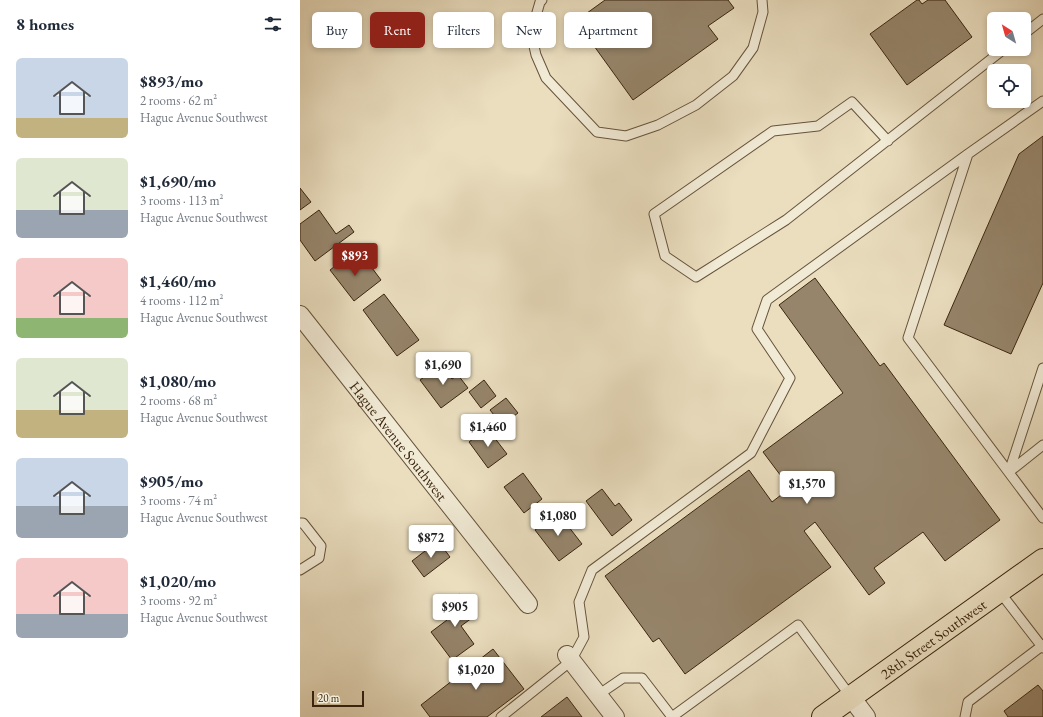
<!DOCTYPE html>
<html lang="en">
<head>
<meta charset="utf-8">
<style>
  body { margin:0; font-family:"EB Garamond",serif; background:#f2f2f3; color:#1f2937; height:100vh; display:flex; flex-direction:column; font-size:15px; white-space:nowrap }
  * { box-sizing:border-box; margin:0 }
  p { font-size:13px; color:#747a83 }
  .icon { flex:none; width:22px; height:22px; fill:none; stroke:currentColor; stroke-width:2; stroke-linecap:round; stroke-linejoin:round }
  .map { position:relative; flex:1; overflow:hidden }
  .sheet { display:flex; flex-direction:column; background:#fff; width:300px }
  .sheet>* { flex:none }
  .banner { position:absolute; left:12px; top:12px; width:380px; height:36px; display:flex; gap:8px }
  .needle { width:26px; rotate:323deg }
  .tools { position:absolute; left:687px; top:12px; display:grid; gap:8px }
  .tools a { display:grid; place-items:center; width:44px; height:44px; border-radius:6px; background:#fff; box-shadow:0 2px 6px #0003; font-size:20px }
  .scale { position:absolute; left:12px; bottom:10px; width:52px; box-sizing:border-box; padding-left:4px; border:2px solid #3b250f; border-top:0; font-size:11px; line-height:14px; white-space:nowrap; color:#3b250f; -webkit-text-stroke:3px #f1ead5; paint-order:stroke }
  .price { position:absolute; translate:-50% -34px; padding:0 9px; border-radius:4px; background:#fff; color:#222; font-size:13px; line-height:26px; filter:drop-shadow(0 1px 2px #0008) }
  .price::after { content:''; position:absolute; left:50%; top:24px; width:12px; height:9px; margin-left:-6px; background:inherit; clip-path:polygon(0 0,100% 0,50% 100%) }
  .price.current { background:#8f2418; color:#fff }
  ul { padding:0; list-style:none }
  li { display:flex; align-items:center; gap:12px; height:100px; padding:0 16px }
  li span { display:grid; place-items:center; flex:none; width:112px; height:80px; border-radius:6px; color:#555 }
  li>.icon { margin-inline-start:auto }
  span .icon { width:48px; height:48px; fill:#fffc; stroke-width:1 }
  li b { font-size:17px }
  h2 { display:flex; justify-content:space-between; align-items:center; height:48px; padding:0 16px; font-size:17px }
  .tag { padding:0 14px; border-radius:6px; background:#fff; box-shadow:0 2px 6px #0003; font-size:14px; line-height:36px }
  .tag.current { background:#8f2418; color:#fff }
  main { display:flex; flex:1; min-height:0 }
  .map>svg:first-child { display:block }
  .building { fill:#96856b; stroke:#3b250f }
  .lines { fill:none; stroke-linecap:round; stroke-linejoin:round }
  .lane-casing { stroke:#67533b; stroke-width:11 }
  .street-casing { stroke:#67533b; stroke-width:20 }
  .primary-casing { stroke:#3b250f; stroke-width:24 }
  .lane { stroke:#f1ead5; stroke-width:9 }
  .street { stroke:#f1ead5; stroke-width:18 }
  .primary { stroke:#eadebf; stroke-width:22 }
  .labels { text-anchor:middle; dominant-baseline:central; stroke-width:4; stroke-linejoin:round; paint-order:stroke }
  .street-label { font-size:15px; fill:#3b250f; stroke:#f1ead5 }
</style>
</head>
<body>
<main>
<section class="sheet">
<h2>8 homes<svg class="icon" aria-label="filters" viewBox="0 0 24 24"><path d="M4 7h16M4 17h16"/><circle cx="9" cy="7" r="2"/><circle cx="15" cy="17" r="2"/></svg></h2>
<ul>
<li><span style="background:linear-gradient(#c9d6e8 75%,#c2b280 0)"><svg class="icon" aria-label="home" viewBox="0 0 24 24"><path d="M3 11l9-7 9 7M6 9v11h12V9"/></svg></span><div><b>$893/mo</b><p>2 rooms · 62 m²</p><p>Hague Avenue Southwest</p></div></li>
<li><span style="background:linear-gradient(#dfe7d0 65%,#9aa5b1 0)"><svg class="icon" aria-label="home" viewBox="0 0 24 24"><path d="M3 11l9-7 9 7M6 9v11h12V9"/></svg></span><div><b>$1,690/mo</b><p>3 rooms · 113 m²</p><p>Hague Avenue Southwest</p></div></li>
<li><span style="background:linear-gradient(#f6c9c9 75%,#8fb573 0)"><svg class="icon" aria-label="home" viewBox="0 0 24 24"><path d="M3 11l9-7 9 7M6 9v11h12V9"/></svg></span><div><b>$1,460/mo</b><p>4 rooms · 112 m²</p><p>Hague Avenue Southwest</p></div></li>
<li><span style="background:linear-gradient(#dfe7d0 65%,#c2b280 0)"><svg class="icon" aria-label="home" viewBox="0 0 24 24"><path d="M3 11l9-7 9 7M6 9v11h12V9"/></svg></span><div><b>$1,080/mo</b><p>2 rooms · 68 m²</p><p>Hague Avenue Southwest</p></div></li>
<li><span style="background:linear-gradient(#c9d6e8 60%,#9aa5b1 0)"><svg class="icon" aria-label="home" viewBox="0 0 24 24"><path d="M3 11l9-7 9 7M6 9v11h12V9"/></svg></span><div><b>$905/mo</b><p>3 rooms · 74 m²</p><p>Hague Avenue Southwest</p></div></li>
<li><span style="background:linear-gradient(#f6c9c9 70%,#9aa5b1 0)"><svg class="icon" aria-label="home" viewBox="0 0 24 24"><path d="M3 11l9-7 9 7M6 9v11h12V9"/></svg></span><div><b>$1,020/mo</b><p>3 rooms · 92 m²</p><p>Hague Avenue Southwest</p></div></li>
</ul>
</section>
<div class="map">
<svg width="743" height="717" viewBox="0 0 743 717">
  <rect width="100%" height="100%" fill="#eadebf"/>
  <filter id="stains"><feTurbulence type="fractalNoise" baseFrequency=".005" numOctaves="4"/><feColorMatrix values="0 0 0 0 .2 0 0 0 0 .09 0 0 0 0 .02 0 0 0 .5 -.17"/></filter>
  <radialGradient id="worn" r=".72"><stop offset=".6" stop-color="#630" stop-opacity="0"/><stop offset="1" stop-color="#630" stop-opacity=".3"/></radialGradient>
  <!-- building -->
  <path class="building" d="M305,0H428L434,8L408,26L418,39L333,100L276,21Z
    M617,0H619L622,4L628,0H645L672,37L607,85L570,34Z
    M743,136V283L711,354L644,325L719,154Z
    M0,188L11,202L0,210Z
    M19,210L36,234L49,225L54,232L15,261L0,240V224Z
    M48,256L56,268L66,260L81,280L54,301L30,270Z
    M515,278L580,366L584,363L700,520L645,561L623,532L574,568L585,583L569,595L515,522L504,531L531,567L385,674L359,638L353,642L305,576L449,470L472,502L490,488L463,452L543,393L479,305Z
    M84,294L119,340L97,356L63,310Z
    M141,365L152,379L158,375L168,388L141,408L120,380Z
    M184,380L196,396L181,408L169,392Z
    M206,398L218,413L202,425L190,410Z
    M187,428L207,454L188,468L169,442Z
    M223,473L242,499L224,513L204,487Z
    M302,489L315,506L319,503L332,520L312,536L286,501Z
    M258,513L282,544L259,561L235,530Z
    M138,541L150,557L124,577L112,561Z
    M160,594L176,615L161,626L174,644L152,660L131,632L147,620L140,610Z
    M193,649L224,689L187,717H130L121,705Z
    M738,685L743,691V717H708L704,711Z
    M267,697L282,717H241Z"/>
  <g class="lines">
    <!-- lane casing -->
    <g class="lane-casing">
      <path id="lane" d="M242,0L240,2L231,33L236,55L246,78L297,132L326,136L358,125L396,105L433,76L453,48L463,12L462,0
        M724,34L743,19
        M743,101L668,154L608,338L743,518
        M588,141L552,102L518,126L473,131L354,214L365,256L396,277L486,220L704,49
        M709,472L743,368
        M709,472L743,445
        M0,523H3L21,546L19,558L0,570
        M699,591L743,648
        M298,695L323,678H342L372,717L498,625L551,697
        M201,717L271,661L284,637L279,602L292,570L451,453L490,378L457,329L467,300L668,154
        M665,717L668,702L743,645"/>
    </g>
    <!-- street casing -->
    <g class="street-casing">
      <g id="street">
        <path id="s1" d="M0,315L228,604"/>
        <path d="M267,655L315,717"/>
        <path d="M551,697L566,717"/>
      </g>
    </g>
    <!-- primary casing -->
    <g class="primary-casing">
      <g id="primary">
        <path id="s2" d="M523,717L743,560"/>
      </g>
    </g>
    <!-- lane -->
    <use href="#lane" class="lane"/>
    <!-- street -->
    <use href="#street" class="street"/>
    <!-- primary -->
    <use href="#primary" class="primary"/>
  </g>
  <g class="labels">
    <!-- street labels -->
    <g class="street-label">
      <text stroke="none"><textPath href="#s1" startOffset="160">Hague Avenue Southwest</textPath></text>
      <text stroke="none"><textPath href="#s2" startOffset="135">28th Street Southwest</textPath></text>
    </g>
  </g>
  <rect width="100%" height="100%" filter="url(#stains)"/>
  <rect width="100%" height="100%" fill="url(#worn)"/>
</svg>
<div class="tools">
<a><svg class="needle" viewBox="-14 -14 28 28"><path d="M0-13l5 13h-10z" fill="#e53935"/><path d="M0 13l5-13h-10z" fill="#747a83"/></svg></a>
<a><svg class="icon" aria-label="locate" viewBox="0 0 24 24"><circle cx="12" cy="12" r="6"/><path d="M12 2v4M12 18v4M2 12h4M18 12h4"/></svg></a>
</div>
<div class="scale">20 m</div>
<b class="price current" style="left:55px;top:277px">$893</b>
<b class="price" style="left:143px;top:386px">$1,690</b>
<b class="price" style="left:188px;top:448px">$1,460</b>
<b class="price" style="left:507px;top:505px">$1,570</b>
<b class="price" style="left:258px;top:537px">$1,080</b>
<b class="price" style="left:131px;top:559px">$872</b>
<b class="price" style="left:155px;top:628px">$905</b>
<b class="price" style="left:176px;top:691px">$1,020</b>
<div class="banner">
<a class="tag">Buy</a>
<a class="tag current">Rent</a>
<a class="tag">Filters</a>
<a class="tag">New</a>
<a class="tag">Apartment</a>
</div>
</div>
</main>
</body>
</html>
